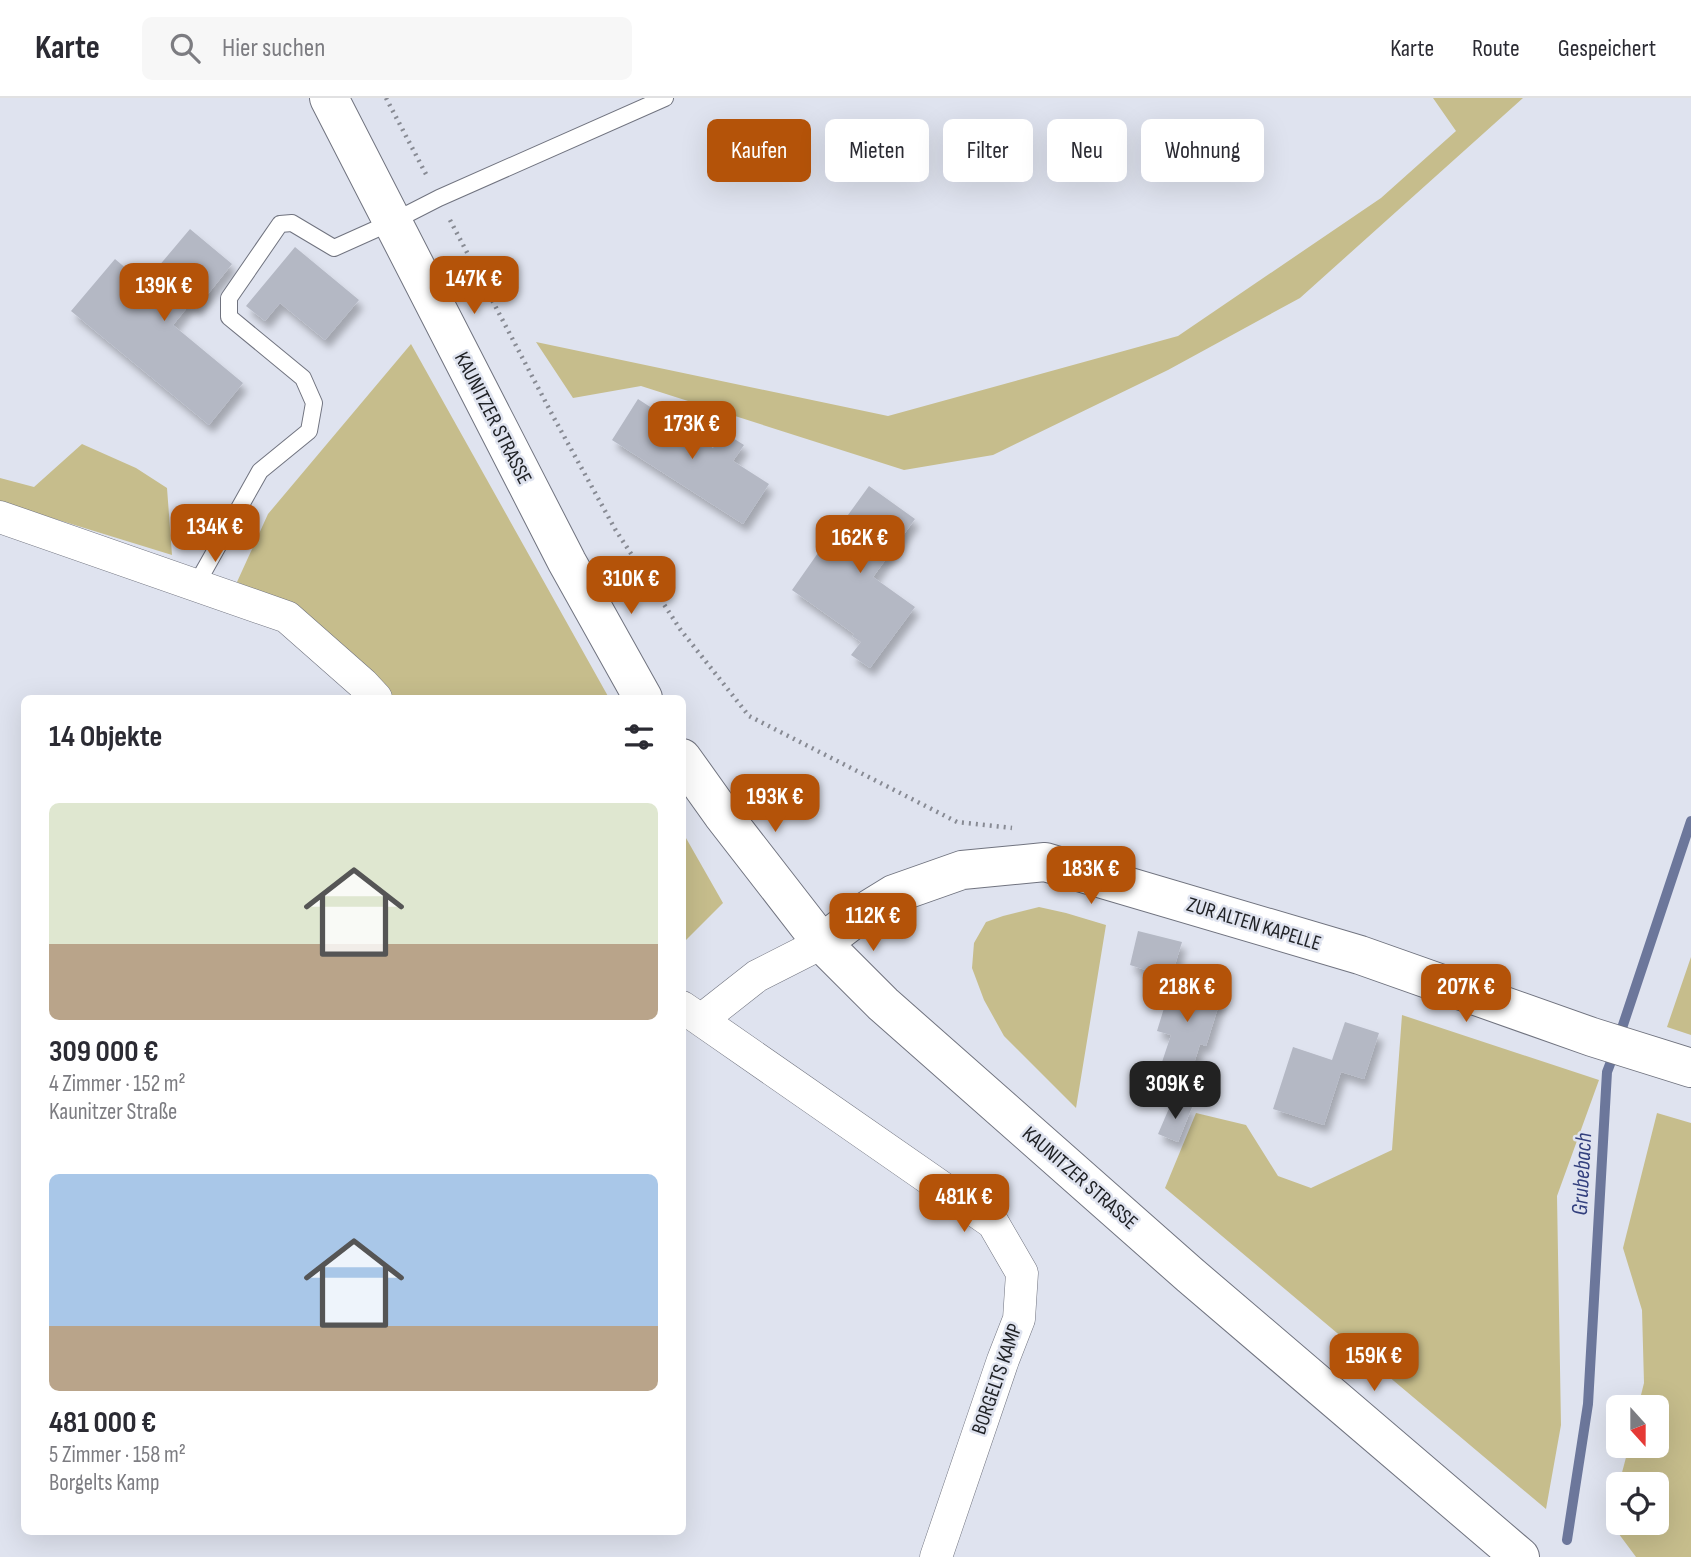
<!DOCTYPE html>
<html lang="de">
<head>
<meta charset="utf-8">
<style>
  body { margin:0; font-family:"Sofia Sans Condensed",sans-serif; background:#f7f7f7; color:#2b2b33; height:100vh; display:flex; flex-direction:column; font-size:26px; white-space:nowrap }
  * { box-sizing:border-box; margin:0 }
  p { font-size:23px; color:#7c7c81 }
  .icon { flex:none; width:38px; height:38px; fill:none; stroke:currentColor; stroke-width:2; stroke-linecap:round; stroke-linejoin:round }
  .map { position:relative; flex:1; overflow:hidden }
  .drawer { position:absolute; left:21px; top:597px; width:665px; height:840px; display:flex; flex-direction:column; background:#fff; border-radius:10px; box-shadow:0 7px 28px #0002 }
  .drawer>* { flex:none }
  .banner { position:absolute; left:707px; top:21px; width:665px; height:63px; display:flex; gap:14px }
  .needle { width:46px; rotate:159deg }
  .tools { position:absolute; left:1606px; top:1297px; display:grid; gap:14px }
  .tools a { display:grid; place-items:center; width:63px; height:63px; border-radius:10px; background:#fff; box-shadow:0 7px 28px #0002; font-size:35px }
  .price { position:absolute; translate:-50% -60px; padding:0 16px; border-radius:14px; background:#b45309; color:#fff; font-size:23px; line-height:46px; filter:drop-shadow(0 2px 4px #0008) }
  .price::after { content:''; position:absolute; left:50%; top:42px; width:21px; height:16px; margin-left:-10px; background:inherit; clip-path:polygon(0 0,100% 0,50% 100%) }
  .price.on { background:#222; color:#fff }
  ul { padding:0; list-style:none }
  li { display:grid; align-content:center; gap:14px; height:371px; padding:0 28px }
  li span { display:grid; place-items:center; height:217px; border-radius:10px; color:#555 }
  li>.icon { margin-inline-start:auto }
  span .icon { width:126px; height:126px; fill:#fffc; stroke-width:1 }
  li b { font-size:30px }
  h2 { display:flex; justify-content:space-between; align-items:center; height:84px; padding:0 28px; font-size:30px }
  .pill { padding:0 24px; border-radius:10px; background:#fff; box-shadow:0 7px 28px #0002; font-size:24px; line-height:63px }
  .pill.on { background:#b45309; color:#fff }
  header { display:flex; align-items:center; gap:42px; box-sizing:border-box; height:98px; padding:0 35px; background:#fff; border-bottom:2px solid #e1e1e2 }
  header strong { font-size:33px }
  nav { display:flex; gap:38px; margin-inline-start:auto; font-size:24px }
  .search { width:490px; height:63px; background:#f7f7f7; display:flex; align-items:center; gap:18px; box-sizing:border-box; padding:0 24px; border-radius:10px; color:#7c7c81; font-size:26px }
  .map>svg:first-child { display:block }
  .green { fill:#c6bd8c }
  .lines { fill:none; stroke-linecap:round; stroke-linejoin:round }
  .stream { stroke:#6c779b; stroke-width:10 }
  .building { fill:#b4b8c4; filter:url(#shadow) }
  .lane-casing { stroke:#70737f; stroke-width:18 }
  .street-casing { stroke:#70737f; stroke-width:33 }
  .secondary-casing { stroke:#70737f; stroke-width:40 }
  .path { stroke:#888b94; stroke-width:4.5; stroke-dasharray:2 5; stroke-linecap:butt }
  .lane { stroke:#fff; stroke-width:16 }
  .street { stroke:#fff; stroke-width:32 }
  .secondary { stroke:#fff; stroke-width:38 }
  .labels { text-anchor:middle; dominant-baseline:central; stroke-width:5; stroke-linejoin:round; paint-order:stroke }
  .street-label { font-size:21px; fill:#202226; stroke:#dfe3ef }
  .water-label { font-size:23px; font-style:italic; fill:#33407e; stroke:#dfe3ef }
</style>
</head>
<body>
<header>
<strong>Karte</strong>
<div class="search"><svg class="icon" aria-label="search" viewBox="0 0 24 24"><circle cx="10" cy="10" r="6"/><path d="M15 15l6 6"/></svg>Hier suchen</div>
<nav><a>Karte</a><a>Route</a><a>Gespeichert</a></nav>
</header>
<div class="map">
<svg width="1691" height="1459" viewBox="0 0 1691 1459">
  <defs>
    <filter id="shadow"><feDropShadow dx="4.5" dy="8" stdDeviation="3.5" flood-color="#0004"/></filter>
  </defs>
  <rect width="100%" height="100%" fill="#dfe3ef"/>
  <!-- green -->
  <path class="green" d="M1433,0H1523L1300,200L1168,272L993,357L904,372L641,288L573,300L536,244L888,318L1178,238L1381,100L1456,33Z
    M411,246L609,600H390L295,511L237,484L268,416Z
    M82,346L136,370L167,390L172,457L0,404V380L34,389Z
    M682,733L723,805L683,845L682,844Z
    M1039,809L1066,815L1106,827L1076,1010L1004,938L984,902L972,870L974,845L986,824L1003,818Z
    M1691,859V937L1667,929Z
    M1402,917L1599,982L1557,1098L1561,1327L1546,1411L1165,1090L1196,1015L1246,1027L1278,1078L1311,1090L1392,1052Z
    M1657,1015L1691,1025V1459H1636L1610,1424L1619,1388V1424H1657V1386H1619L1629,1348H1657V1309H1638L1644,1285L1642,1212L1623,1150Z"/>
  <g class="lines">
    <!-- stream -->
    <path class="stream" d="M1619,939L1691,723
      M1567,1442L1588,1306L1607,974L1615,953"/>
  </g>
  <!-- building -->
  <path class="building" d="M190,131L232,166L196,211L190,206L173,227L243,285L209,327L71,213L115,161L147,188L155,177L153,175Z
    M295,149L359,202L325,242L280,205L265,223L246,208Z
    M638,301L713,350L723,334L744,347L733,363L769,386L743,426L612,342Z
    M869,388L915,421L873,479L915,509L870,570L851,557L861,544L852,538L854,536L792,492L825,445L827,446Z
    M1138,833L1182,844L1171,880L1130,867Z
    M1172,884L1221,900L1206,948L1200,946L1192,972L1162,964L1171,937L1157,933Z
    M1345,924L1379,935L1364,981L1341,974L1324,1027L1273,1011L1293,949L1332,962Z
    M1173,1001L1192,1009L1178,1044L1158,1036Z"/>
  <g class="lines">
    <!-- lane casing -->
    <g class="lane-casing">
      <path id="lane" d="M196,487L260,373L309,333L314,305L303,280L229,219V200L280,126L292,125L334,150L392,124L439,100L665,0"/>
    </g>
    <!-- street casing -->
    <g class="street-casing">
      <path id="street" d="M0,419L287,519L363,586L376,600
        M682,909L701,922L757,878L822,845
        M701,922L993,1125L1022,1175L1019,1221L1003,1262L936,1459"/>
    </g>
    <!-- secondary casing -->
    <g class="secondary-casing">
      <path id="secondary" d="M329,0L567,464L643,600
        M682,660L722,716L822,845L883,906L1190,1177L1520,1459
        M822,845L855,820L894,796L962,772L1045,764L1360,857L1592,939L1691,970"/>
    </g>
    <!-- path -->
    <path class="path" d="M386,0L428,80
      M450,122L554,320L615,431L680,531L749,618L957,724L1012,730"/>
    <!-- lane -->
    <use href="#lane" class="lane"/>
    <!-- street -->
    <use href="#street" class="street"/>
    <!-- secondary -->
    <use href="#secondary" class="secondary"/>
  </g>
  <g class="labels">
    <!-- street labels -->
    <g class="street-label">
      <text transform="translate(493 320) rotate(63)">KAUNITZER STRASSE</text>
      <text transform="translate(1254 826) rotate(17)">ZUR ALTEN KAPELLE</text>
      <text transform="translate(1080 1080) rotate(41)">KAUNITZER STRASSE</text>
      <text transform="translate(997 1281) rotate(-71)">BORGELTS KAMP</text>
    </g>
    <!-- water labels -->
    <g class="water-label">
      <text transform="translate(1582 1076) rotate(-87)">Grubebach</text>
    </g>
  </g>
</svg>
<div class="tools">
<a><svg class="needle" viewBox="-14 -14 28 28"><path d="M0-13l5 13h-10z" fill="#e53935"/><path d="M0 13l5-13h-10z" fill="#7c7c81"/></svg></a>
<a><svg class="icon" aria-label="locate" viewBox="0 0 24 24"><circle cx="12" cy="12" r="6"/><path d="M12 2v4M12 18v4M2 12h4M18 12h4"/></svg></a>
</div>
<b class="price" style="left:474px;top:218px">147K €</b>
<b class="price" style="left:164px;top:225px">139K €</b>
<b class="price" style="left:692px;top:363px">173K €</b>
<b class="price" style="left:215px;top:466px">134K €</b>
<b class="price" style="left:860px;top:477px">162K €</b>
<b class="price" style="left:631px;top:518px">310K €</b>
<b class="price" style="left:775px;top:736px">193K €</b>
<b class="price" style="left:1091px;top:808px">183K €</b>
<b class="price" style="left:873px;top:855px">112K €</b>
<b class="price" style="left:1187px;top:926px">218K €</b>
<b class="price" style="left:1466px;top:926px">207K €</b>
<b class="price on" style="left:1175px;top:1023px">309K €</b>
<b class="price" style="left:964px;top:1136px">481K €</b>
<b class="price" style="left:1374px;top:1295px">159K €</b>
<div class="banner">
<a class="pill on">Kaufen</a>
<a class="pill">Mieten</a>
<a class="pill">Filter</a>
<a class="pill">Neu</a>
<a class="pill">Wohnung</a>
</div>
<section class="drawer">
<h2>14 Objekte<svg class="icon" aria-label="filters" viewBox="0 0 24 24"><path d="M4 7h16M4 17h16"/><circle cx="9" cy="7" r="2"/><circle cx="15" cy="17" r="2"/></svg></h2>
<ul>
<li><span style="background:linear-gradient(#dfe7d0 65%,#b9a48a 0)"><svg class="icon" aria-label="home" viewBox="0 0 24 24"><path d="M3 11l9-7 9 7M6 9v11h12V9"/></svg></span><div><b>309 000 €</b><p>4 Zimmer · 152 m²</p><p>Kaunitzer Straße</p></div></li>
<li><span style="background:linear-gradient(#a9c7e8 70%,#b9a48a 0)"><svg class="icon" aria-label="home" viewBox="0 0 24 24"><path d="M3 11l9-7 9 7M6 9v11h12V9"/></svg></span><div><b>481 000 €</b><p>5 Zimmer · 158 m²</p><p>Borgelts Kamp</p></div></li>
</ul>
</section>
</div>
</body>
</html>
